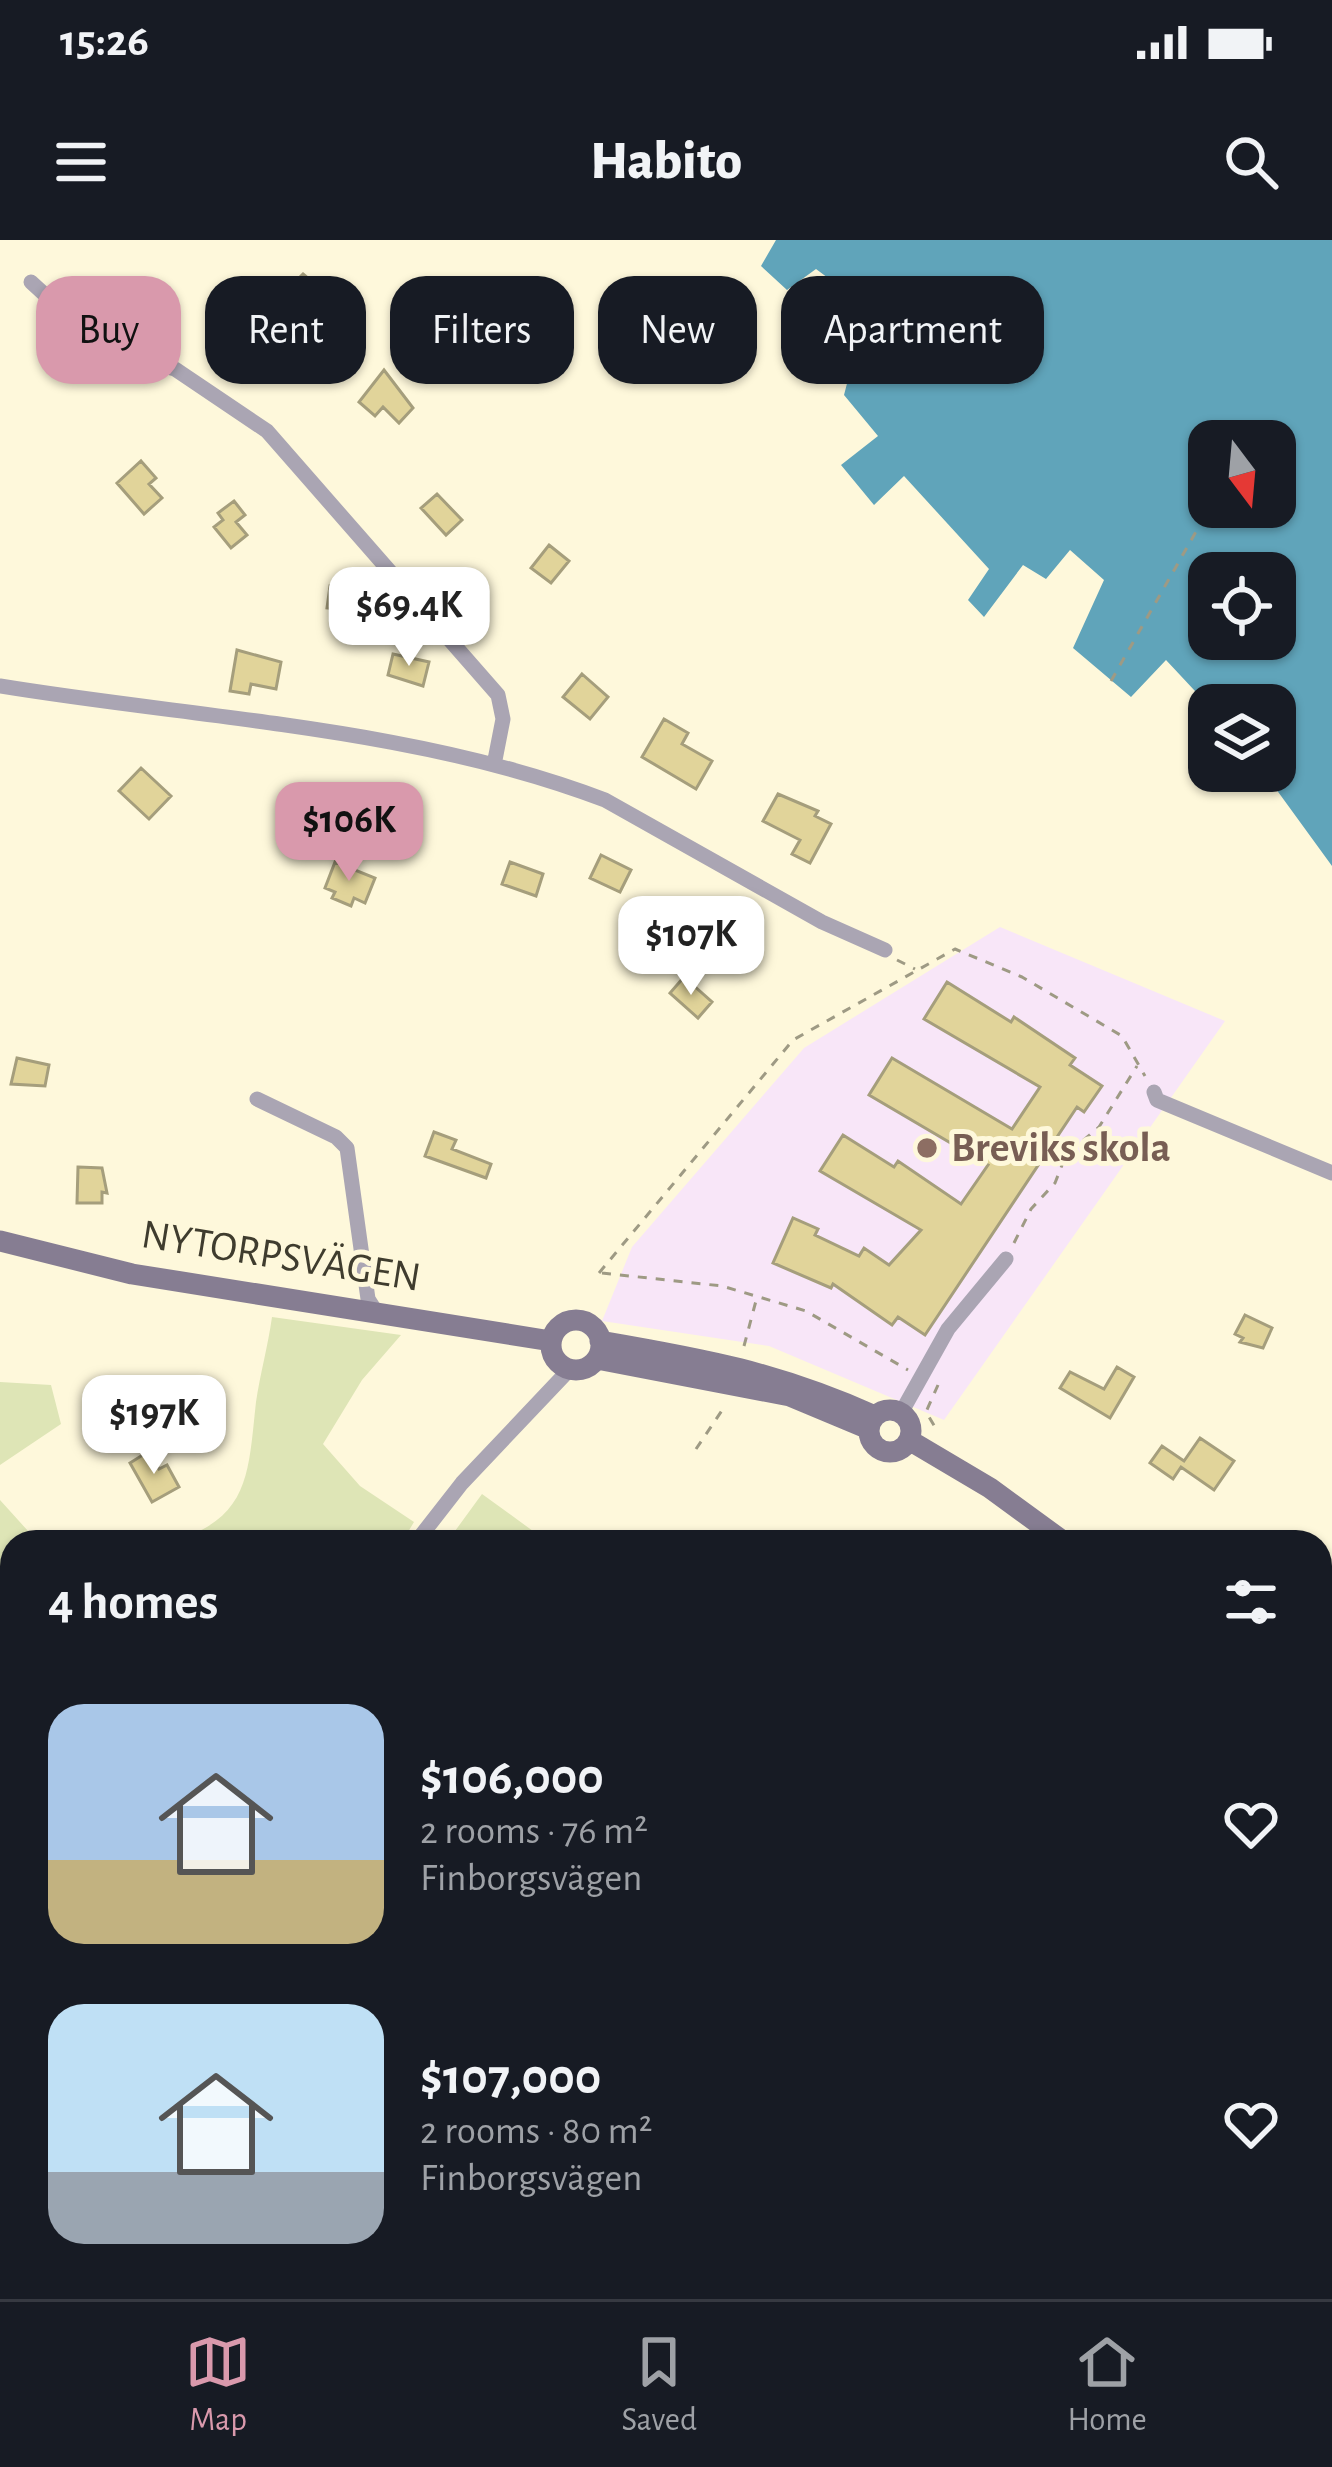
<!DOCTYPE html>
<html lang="en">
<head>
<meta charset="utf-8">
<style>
  body { margin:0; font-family:"Alegreya Sans",sans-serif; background:#20242c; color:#f1f3f6; height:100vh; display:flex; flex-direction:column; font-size:45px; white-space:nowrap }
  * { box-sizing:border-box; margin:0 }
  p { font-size:39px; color:#9ea1a6 }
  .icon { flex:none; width:66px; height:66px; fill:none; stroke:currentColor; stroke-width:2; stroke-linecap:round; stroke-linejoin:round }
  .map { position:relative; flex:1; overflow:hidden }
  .panel { position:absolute; left:0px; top:1290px; width:1332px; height:771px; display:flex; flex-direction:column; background:#171b24; border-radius:36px 36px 0 0; box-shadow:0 3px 9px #0004 }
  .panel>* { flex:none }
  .hud { position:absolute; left:36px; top:36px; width:1260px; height:108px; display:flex; gap:24px }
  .needle { width:78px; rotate:164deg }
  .buttons { position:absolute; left:1188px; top:180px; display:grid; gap:24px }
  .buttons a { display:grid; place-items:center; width:108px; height:108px; border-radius:24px; background:#171b24; box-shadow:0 3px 9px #0004; font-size:60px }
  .price { position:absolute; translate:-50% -102px; padding:0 27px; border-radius:24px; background:#fff; color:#222; font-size:39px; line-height:78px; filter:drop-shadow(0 3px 6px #0008) }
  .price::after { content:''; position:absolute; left:50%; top:72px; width:36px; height:27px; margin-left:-18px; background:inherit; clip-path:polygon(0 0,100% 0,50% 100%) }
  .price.selected { background:#d999ac; color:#111 }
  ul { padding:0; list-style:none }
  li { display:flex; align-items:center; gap:36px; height:300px; padding:0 48px }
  li span { display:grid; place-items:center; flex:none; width:336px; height:240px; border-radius:36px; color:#555 }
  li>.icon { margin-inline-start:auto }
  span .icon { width:144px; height:144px; fill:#fffc; stroke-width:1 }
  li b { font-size:51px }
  h2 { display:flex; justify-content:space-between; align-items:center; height:144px; padding:0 48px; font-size:51px }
  .chip { padding:0 42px; border-radius:36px; background:#171b24; box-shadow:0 3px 9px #0004; font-size:42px; line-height:108px }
  .chip.selected { background:#d999ac; color:#111 }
  .status { display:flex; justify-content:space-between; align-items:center; height:84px; padding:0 60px; background:#171b24; direction:ltr }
  .status svg { height:33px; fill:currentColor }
  header { display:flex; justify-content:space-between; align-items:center; height:156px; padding:0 48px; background:#171b24; font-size:54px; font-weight:800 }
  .tab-bar { display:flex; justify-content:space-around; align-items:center; height:168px; border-top:3px solid #363941; background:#171b24; font-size:33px; color:#9ea1a6 }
  .tab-bar a { display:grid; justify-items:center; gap:6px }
  .tab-bar .selected { color:#d999ac }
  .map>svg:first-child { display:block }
  .education { fill:#f8e6f8 }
  .green { fill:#dee5b6 }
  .water { fill:#60a4ba; fill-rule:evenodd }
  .building { fill:#e1d49a; stroke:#a59e7c; stroke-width:3 }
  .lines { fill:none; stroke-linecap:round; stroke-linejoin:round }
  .path { stroke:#9e9a84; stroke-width:3; stroke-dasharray:9 9; stroke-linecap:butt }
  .lane { stroke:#aaa5b3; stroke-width:8 }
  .street { stroke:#aaa5b3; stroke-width:15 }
  .secondary { stroke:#867d92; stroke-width:21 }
  .education-dot { fill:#8d6e63; stroke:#fef8db; stroke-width:4.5 }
  .labels { text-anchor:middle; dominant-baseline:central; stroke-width:10; stroke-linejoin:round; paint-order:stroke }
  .education-label { font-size:42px; font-weight:bold; fill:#785e54; stroke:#fef8db; text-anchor:start }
  .street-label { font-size:42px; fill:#3f3c2e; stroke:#fef8db }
</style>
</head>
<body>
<div class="status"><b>15:26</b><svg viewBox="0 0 49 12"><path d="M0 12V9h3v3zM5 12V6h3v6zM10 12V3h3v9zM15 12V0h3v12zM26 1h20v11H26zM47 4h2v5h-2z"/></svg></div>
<header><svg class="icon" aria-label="menu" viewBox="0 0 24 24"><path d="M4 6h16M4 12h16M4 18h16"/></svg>Habito<svg class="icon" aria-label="search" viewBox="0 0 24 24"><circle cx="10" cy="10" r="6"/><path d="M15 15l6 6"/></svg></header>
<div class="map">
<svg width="1332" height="2059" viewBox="0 0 1332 2059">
  <rect width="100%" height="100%" fill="#fef8db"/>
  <!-- education -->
  <path class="education" d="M1000,687L1225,781L944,1180L769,1106L602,1081L632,1007L804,808Z"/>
  <!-- green -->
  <path class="green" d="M272,1077L401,1095L362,1140L323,1204L360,1246L414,1282L402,1302H169C251,1280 248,1233 256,1162C260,1134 268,1106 272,1077Z
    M0,1142L51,1145L61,1184L0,1225Z
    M482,1254L544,1299L543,1302H447Z
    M0,1260L38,1302H12V1681L0,1683Z
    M456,2049H768L758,2059H447Z"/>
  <!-- water -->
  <path class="water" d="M776,0H1332V626L1263,531H1275V465L1209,466L1166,420L1131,457L1073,408L1104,340L1070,310L1046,339L1023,325L984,377L968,360L989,329L904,236L874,265L841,225L878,196L844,155L867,67L816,29L787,50L761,26ZM1209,201H1275V267H1209ZM1209,333H1275V399H1209Z"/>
  <!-- building -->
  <path class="building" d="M303,34L348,73L331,90L285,52Z
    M384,130L413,168L399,183L383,167L375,176L359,162Z
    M141,221L156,238L149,244L162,258L144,274L117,243Z
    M437,254L462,280L446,295L421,268Z
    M234,261L245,275L236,282L247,295L231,308L214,287L223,280L218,273Z
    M549,305L569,321L551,343L531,328Z
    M330,346L367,352L360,390L335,386L338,369L327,368Z
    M237,410L281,422L276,449L251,444L249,454L230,451Z
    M393,414L429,422L423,446L388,435Z
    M582,434L608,457L590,479L563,457Z
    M664,479L688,493L682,504L712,521L696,549L642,517Z
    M141,528L171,556L149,579L119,551Z
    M778,554L818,571L815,576L831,584L810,623L792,614L800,600L763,581Z
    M601,615L631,630L620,652L590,638Z
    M335,622L375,638L365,663L354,658L351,666L332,658L335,652L325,648Z
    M510,622L543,634L536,656L502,644Z
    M684,737L712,762L698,778L670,753Z
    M947,742L1011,782L1014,777L1075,818L1070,825L1102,846L1084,872L1077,867L925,1095L898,1077L892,1085L833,1044L831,1048L773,1023L793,978L818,989L815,995L859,1016L864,1008L889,1025L921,990L820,931L843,895L894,927L898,921L961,964L988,925L869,855L892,818L1012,889L1040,847L924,779Z
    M17,818L49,825L45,846L11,844Z
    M434,892L456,900L452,909L491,924L486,938L425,916Z
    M78,927L102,928L107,953L102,952V963H77Z
    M1245,1075L1272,1088L1263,1108L1240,1102L1243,1098L1235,1094Z
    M1117,1127L1134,1137L1110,1178L1060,1148L1070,1132L1104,1149Z
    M1200,1198L1234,1221L1214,1250L1181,1227L1173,1239L1150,1223L1162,1206L1184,1221Z
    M149,1211L159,1229L167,1225L179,1247L152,1262L130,1223Z"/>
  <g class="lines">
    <!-- path -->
    <path class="path" d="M1111,441L1210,267
      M897,720L915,729
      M1014,1003L1031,969L1055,943L1066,915L1099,887L1137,826
      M599,1033L793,800L955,709L1022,737L1122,796L1145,836
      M602,1033L722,1046L806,1071L908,1130
      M744,1106L757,1057
      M938,1145L926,1172L938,1192
      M696,1209L725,1166"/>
    <!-- lane -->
    <path class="lane" d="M1320,1947L1332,1934
      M1209,2059L1219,2049"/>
    <!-- street -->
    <path class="street" d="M31,42L104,109L175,129L267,191L498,455L503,479L494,525
      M0,446C201,479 414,487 605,560L822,682L885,710
      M1154,852L1157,860L1332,933
      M257,859L336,897L347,908L368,1059L375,1070
      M901,1173L948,1089L1006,1019
      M416,1302L462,1243L569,1130
      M0,1896L12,1907
      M0,2023L12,2010
      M1159,2049L1169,2059"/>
    <!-- secondary -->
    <path class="secondary" d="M0,1001L132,1034L551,1101
      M551 1105a25 25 0 1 1 50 0a25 25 0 1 1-50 0Z
      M600,1101C705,1119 776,1132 875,1176
      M597,1119L790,1156L869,1189
      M869 1191a21 21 0 1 1 42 0a21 21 0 1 1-42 0Z
      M909,1200L990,1248L1064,1302
      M1320,1499L1332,1509"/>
  </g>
  <!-- markers -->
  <circle class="education-dot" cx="927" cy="908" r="12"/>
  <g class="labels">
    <!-- education labels -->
    <g class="education-label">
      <text x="951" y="908">Breviks skola</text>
    </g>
    <!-- street labels -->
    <g class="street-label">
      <text transform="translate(281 1016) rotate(9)">NYTORPSVÄGEN</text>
    </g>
  </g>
</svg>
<div class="buttons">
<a><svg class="needle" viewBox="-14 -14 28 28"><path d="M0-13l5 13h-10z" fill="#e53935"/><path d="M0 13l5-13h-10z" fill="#9ea1a6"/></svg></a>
<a><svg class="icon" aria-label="locate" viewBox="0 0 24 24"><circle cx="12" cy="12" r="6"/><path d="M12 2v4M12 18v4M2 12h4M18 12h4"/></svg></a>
<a><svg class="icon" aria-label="layers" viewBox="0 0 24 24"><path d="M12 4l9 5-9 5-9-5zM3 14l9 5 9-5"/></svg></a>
</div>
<b class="price" style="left:409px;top:429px">$69.4K</b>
<b class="price selected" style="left:349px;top:644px">$106K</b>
<b class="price" style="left:691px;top:758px">$107K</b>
<b class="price" style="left:154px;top:1237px">$197K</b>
<div class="hud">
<a class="chip selected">Buy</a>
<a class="chip">Rent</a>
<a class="chip">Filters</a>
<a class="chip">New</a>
<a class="chip">Apartment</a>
</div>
<section class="panel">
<h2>4 homes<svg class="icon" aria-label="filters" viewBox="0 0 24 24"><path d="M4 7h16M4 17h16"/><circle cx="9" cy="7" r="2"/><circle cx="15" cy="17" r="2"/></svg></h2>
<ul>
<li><span style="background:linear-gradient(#a9c7e8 65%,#c2b280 0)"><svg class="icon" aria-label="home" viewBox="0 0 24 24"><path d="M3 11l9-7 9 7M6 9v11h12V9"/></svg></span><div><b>$106,000</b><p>2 rooms · 76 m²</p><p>Finborgsvägen</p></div><svg class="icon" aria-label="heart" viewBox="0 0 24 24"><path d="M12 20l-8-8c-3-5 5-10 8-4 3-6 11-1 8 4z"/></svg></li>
<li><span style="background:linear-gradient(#bfe0f5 70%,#9aa5b1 0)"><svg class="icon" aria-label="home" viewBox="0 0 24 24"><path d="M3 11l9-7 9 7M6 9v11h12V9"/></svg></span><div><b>$107,000</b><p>2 rooms · 80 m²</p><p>Finborgsvägen</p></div><svg class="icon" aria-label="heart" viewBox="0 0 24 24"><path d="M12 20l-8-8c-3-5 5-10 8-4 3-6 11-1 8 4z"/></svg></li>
</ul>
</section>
</div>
<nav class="tab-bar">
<a class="selected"><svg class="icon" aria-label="map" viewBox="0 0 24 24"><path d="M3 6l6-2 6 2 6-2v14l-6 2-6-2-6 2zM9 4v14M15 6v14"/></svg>Map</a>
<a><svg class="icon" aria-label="saved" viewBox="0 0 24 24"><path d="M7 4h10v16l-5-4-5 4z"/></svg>Saved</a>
<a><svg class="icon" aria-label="home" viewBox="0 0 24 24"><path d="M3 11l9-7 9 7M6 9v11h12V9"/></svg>Home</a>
</nav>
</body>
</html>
